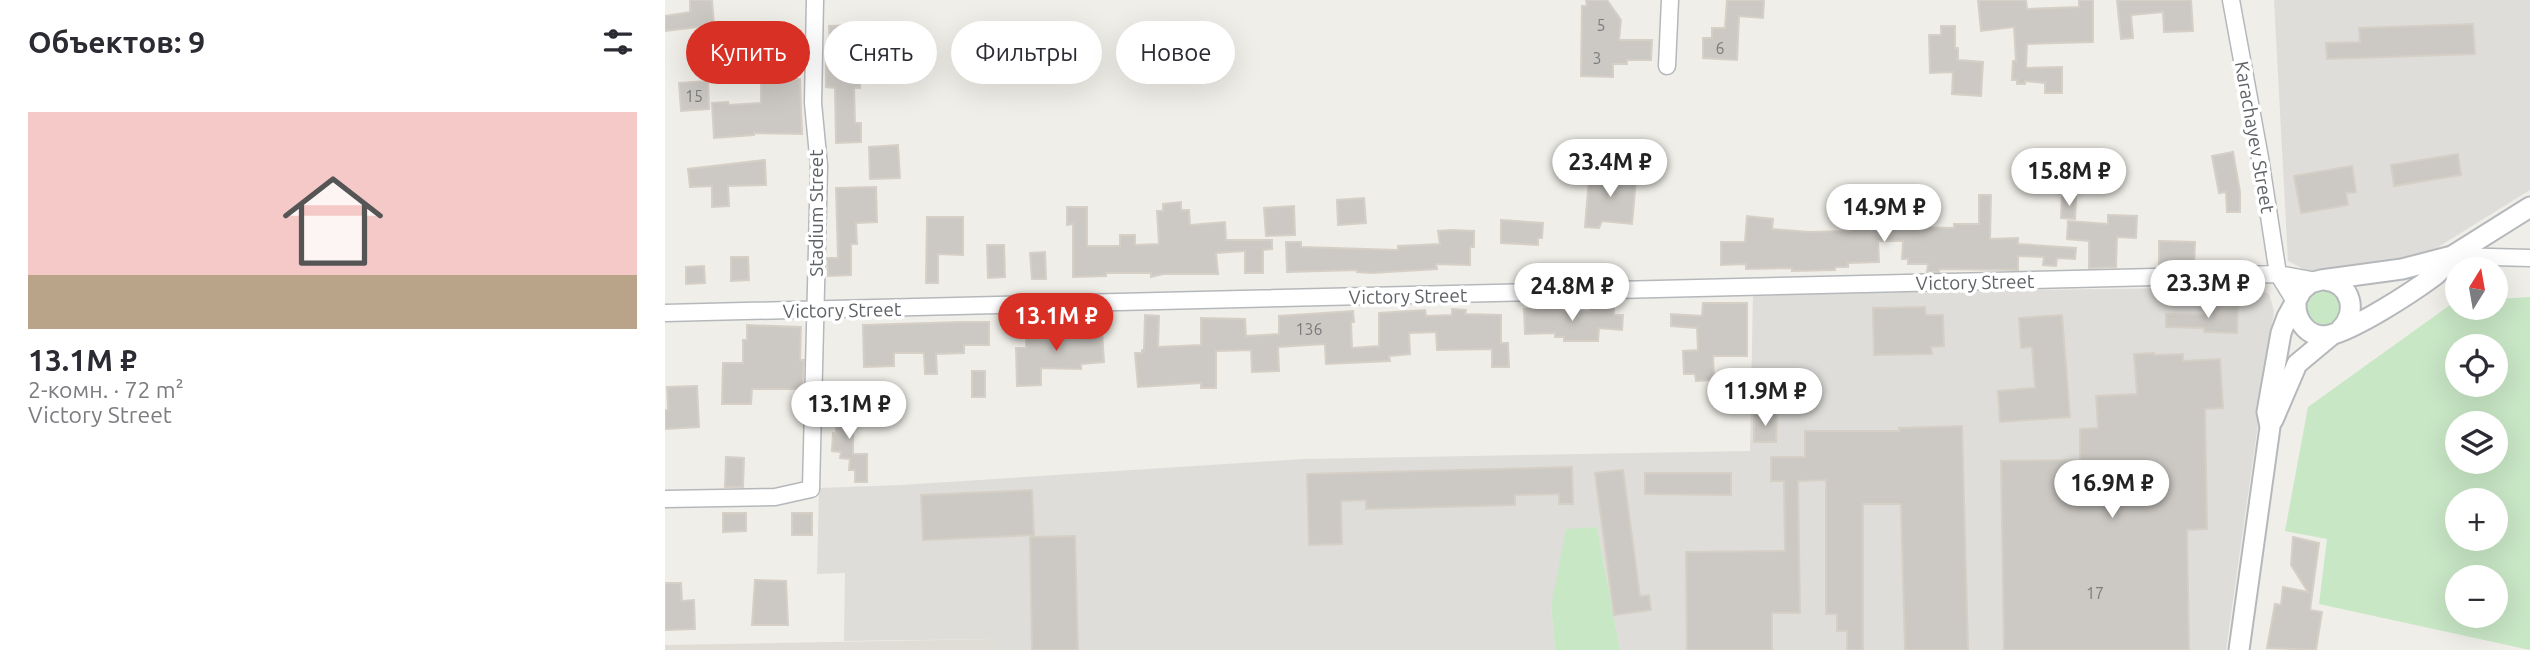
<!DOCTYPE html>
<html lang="ru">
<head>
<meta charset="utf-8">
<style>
  body { margin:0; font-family:Ubuntu,sans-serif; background:#f7f7f7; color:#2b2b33; height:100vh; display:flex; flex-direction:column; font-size:26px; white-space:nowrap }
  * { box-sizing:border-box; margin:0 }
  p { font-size:23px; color:#7c7c81 }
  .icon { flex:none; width:38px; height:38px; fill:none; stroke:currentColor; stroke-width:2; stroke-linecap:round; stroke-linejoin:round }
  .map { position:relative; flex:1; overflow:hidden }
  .panel { display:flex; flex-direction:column; background:#fff; width:665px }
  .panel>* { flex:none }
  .top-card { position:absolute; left:21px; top:21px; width:665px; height:63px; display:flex; gap:14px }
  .needle { width:46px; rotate:11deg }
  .controls { position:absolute; left:1780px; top:257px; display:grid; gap:14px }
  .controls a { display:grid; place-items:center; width:63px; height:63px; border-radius:50%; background:#fff; box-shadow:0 7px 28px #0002; font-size:35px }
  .price { position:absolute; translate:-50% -60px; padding:0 16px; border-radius:24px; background:#fff; color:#222; font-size:23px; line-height:46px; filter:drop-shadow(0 2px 4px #0008) }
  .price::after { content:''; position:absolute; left:50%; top:42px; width:21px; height:16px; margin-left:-10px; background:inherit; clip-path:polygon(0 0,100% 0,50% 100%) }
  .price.selected { background:#d93025; color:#fff }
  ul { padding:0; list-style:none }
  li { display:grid; align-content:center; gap:14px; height:371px; padding:0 28px }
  li span { display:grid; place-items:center; height:217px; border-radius:0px; color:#555 }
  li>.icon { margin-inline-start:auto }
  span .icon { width:126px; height:126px; fill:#fffc; stroke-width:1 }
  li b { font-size:30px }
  h2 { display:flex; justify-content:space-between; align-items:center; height:84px; padding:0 28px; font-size:30px }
  .tag { padding:0 24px; border-radius:32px; background:#fff; box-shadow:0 7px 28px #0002; font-size:24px; line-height:63px }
  .tag.selected { background:#d93025; color:#fff }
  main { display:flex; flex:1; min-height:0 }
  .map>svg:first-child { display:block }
  .industrial { fill:#dfddda }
  .education { fill:#e0ddd6 }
  .green { fill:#c8e7c5; fill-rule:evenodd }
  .building { fill:#ccc9c4; stroke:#d5cfc6; stroke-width:2 }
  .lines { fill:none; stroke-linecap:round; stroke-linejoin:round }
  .minor-casing { stroke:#b5b8bb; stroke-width:19 }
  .tertiary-casing { stroke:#b5b8bb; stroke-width:23 }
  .minor { stroke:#fff; stroke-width:16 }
  .tertiary { stroke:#fff; stroke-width:19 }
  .labels { text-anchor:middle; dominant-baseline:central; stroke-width:7; stroke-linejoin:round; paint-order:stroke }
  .number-label { font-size:16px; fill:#7a7c7e }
  .street-label { font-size:19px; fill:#5f6367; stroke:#fff }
</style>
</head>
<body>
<main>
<section class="panel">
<h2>Объектов: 9<svg class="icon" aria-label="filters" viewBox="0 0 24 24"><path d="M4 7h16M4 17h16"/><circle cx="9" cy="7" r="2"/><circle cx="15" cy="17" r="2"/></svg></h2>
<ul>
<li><span style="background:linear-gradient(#f6c9c9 75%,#b9a48a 0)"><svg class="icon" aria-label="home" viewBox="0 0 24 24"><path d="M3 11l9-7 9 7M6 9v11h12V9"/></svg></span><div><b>13.1M ₽</b><p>2-комн. · 72 m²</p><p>Victory Street</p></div></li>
</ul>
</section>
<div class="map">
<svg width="1865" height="650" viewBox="0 0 1865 650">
  <rect width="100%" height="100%" fill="#f0eee8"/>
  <!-- industrial -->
  <path class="industrial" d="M1609,0H1865V190L1762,254L1642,271L1623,261Z
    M1589,287L1604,294L1609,311L1561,650H955L932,527L886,606L890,650H330L329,639L179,641L180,573L152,574L154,488L236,485L639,459L1085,451L1088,294Z"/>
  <!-- education -->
  <path class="education" d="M330,639V650H0V645Z"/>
  <!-- green -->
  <path class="green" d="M1640 308a18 18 0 1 1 36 0a18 18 0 1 1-36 0Z
    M1865,297V650L1654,604L1662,539L1620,531L1643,407L1792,300V308H1830L1831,299ZM1792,346H1830V385H1792ZM1792,424H1830V462H1792ZM1792,500H1830V539H1792ZM1792,578H1830V616H1792Z
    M932,527L955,650H890L886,606L901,529Z"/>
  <!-- building -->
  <path class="building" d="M25,0H47L49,25L0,31V16L25,12Z
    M921,0H942L956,20L954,40H987L986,60H962V64H948V77L916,76L917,6H922Z
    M1062,0H1099L1098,18L1074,16L1072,60L1038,58V38H1047V28H1060Z
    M1313,0H1361L1362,9L1414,7V0H1428V42L1362,44L1361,68L1397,67V93H1380V83L1360,81V84H1352V80H1347L1348,61H1351L1349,27L1316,31Z
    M1452,0H1526L1528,31L1499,32L1498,12L1466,15L1468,38L1456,39Z
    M1808,24L1810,54L1662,59L1661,43L1695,42L1694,28Z
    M189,25L190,60H195V88H189L190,123H196V142L171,143L170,88L161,87V60H165L164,26Z
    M1276,26H1290V48H1293V60L1318,62L1316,96L1287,94L1288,72L1265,73L1264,35H1276Z
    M96,79H135L137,134L89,133V135L49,138L47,103L63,102L64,105L96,103Z
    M43,81L44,109L16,111L14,83Z
    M233,145L235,178L205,179L204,147Z
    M1568,152L1575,192V212H1562L1561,192L1554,193L1547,156Z
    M1793,154L1796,175L1729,186L1726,165Z
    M100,160L101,185L63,186L64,206L47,207V186L25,187L23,169Z
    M1687,166L1691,192L1681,193L1683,205L1636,213L1629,176Z
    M937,168L954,170V178L971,179L967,224L937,221L934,228L920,227L924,178L936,179Z
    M211,187L212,222L191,223L192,244H186V275L163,276L162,258H173L171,188Z
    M1314,195H1326L1325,239L1353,238V244L1411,248L1410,259L1392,258L1391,266L1378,265L1379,257L1353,256V270L1274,269V272H1262L1263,264H1243V259H1237L1238,241H1213L1214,262L1183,263V267H1170V270L1127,271V268L1081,269V264L1056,265V242H1080L1082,216L1108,219L1107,229L1144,232L1186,231V199H1199V204L1245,207L1244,227L1289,228V224H1314Z
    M1397,197H1411L1410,219L1396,218Z
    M699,198L701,223L673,225L672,200Z
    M516,202V210H524L525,225L560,222L561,240H607V249L598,250V273H580V251L551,253L553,274H498L486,277V273H441V276L408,277V224L402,225V207H422V246H455V235H470V245L494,244L492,211H498V204Z
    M629,206L630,235L601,236L599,208Z
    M1443,215L1472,216L1471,238L1452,237L1451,267L1424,268V241L1402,239L1403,221L1443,224Z
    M262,217H298V255L273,254V283H261Z
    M836,220L878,223L877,238H873V245L836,243Z
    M786,230L809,231V247H805V265L771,264L772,269L706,273L692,272V270L622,272L621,242H636V247L733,250V246L775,244L773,231Z
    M1494,241L1530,242L1529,266L1494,265Z
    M322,245H339L340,277L323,278Z
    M380,252L381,279H367L365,253Z
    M66,257H83L84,280L66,281Z
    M39,266L40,283L21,284V267Z
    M1038,303H1082V356H1048L1049,380L1031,381L1030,374H1019L1018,351L1033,350L1032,328L1006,326V314L1037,316Z
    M925,306L949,308V315H958L957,330L934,328L933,341H899V337H890V333L860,334L859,309L897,308V311H925Z
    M1540,306L1573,307L1572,333L1539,332V328L1501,327V314L1540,315Z
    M1260,307L1261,315H1278L1279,346L1266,347L1267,354L1209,355L1208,308Z
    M787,309L801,310L800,314L836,315V343H843L844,367H827V349L772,350L771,332L744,333L745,354L724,356L725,361L661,364L660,344L613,347L614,371L587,372L586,350L551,351V388H536V383L473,387L470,353H477V350H479L480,315L494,316L493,347L536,345V318L580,319L581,336L614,334V316L688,311L689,322H686L687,348L714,346V313L760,310L761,316L787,315Z
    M1397,315L1405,417L1335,422L1333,391L1370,388L1367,347L1356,348L1354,318Z
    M361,318H374V339L418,338L417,325L437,331L439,362L416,364V369L376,368V385L352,386L351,348H361Z
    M298,322H324V345H299V353L271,354L272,374H260L259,353H229V366L199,367L198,325Z
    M82,325L136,327L135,360H139L137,389H87L86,404H57L58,363H78V340H82Z
    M1489,353V355L1518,354V361L1555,359L1558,408L1540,409L1542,529L1522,530L1524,650H1339L1336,461L1415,460V429L1433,428L1431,396L1472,394L1469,354Z
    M307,371H320V397H307Z
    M32,386L34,427L0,429V410H3L2,387Z
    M171,401H188V454H202V482H190V470H184L185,459L175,458L176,452L167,451L168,433L171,434Z
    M1089,414H1112L1111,442H1089Z
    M1297,426L1303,650H1240L1236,504H1198V650H1182V631H1172V614H1161V480L1133,481L1135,613H1107V650H1022L1021,552L1120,551L1119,481H1106V457H1140V431H1234V428Z
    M61,457L79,458L78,487H60Z
    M907,467L908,504H894V494L850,495V505L701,509V500L676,501L677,544L644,545L642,474Z
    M958,470L975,596L984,595L986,610L949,615L930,473Z
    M980,473H1066V495L980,494Z
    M367,490L369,535L258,540L256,495Z
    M58,513H81V531L58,532Z
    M127,513H147V535H127Z
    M410,536L413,650H367L365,537Z
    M1628,537L1654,543L1645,610L1657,612L1651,650L1602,648L1610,604L1616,605L1618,587L1643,592L1626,565Z
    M90,580L121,581L123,625H87Z
    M0,583H16L17,601L29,600L30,629L0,630Z"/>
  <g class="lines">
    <!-- minor casing -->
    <g class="minor-casing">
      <path id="minor" d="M1566,0L1595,158L1613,274L1631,303
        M1002,66L1005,0
        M1787,256L1865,258
        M0,313L1613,274L1652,281
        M0,499L110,497L146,489L154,166L148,103L150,0"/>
    </g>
    <!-- tertiary casing -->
    <g class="tertiary-casing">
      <path id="tertiary" d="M1660,280C1687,283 1693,313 1675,330
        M1631,303C1630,322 1645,340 1665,335C1692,328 1746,293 1769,276C1776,271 1782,262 1787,256
        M1608,420L1632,364L1668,334
        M1574,650L1605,427L1602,412L1616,333L1622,317L1637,290L1645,283L1656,280L1737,269L1787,256L1865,207"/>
    </g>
    <!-- minor -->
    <use href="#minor" class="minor"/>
    <!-- tertiary -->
    <use href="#tertiary" class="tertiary"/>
  </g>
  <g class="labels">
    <!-- number labels -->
    <g class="number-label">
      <text x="936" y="25">5</text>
      <text x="1055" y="48">6</text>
      <text x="932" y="58">3</text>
      <text x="29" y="96">15</text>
      <text x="644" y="329">136</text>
      <text x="1430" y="593">17</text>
    </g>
    <!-- street labels -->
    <g class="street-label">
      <text transform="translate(1590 137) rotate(80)">Karachayev Street</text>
      <text transform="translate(151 213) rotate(-90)">Stadium Street</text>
      <text transform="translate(1310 282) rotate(-1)">Victory Street</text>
      <text transform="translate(743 296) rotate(-1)">Victory Street</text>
      <text transform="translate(177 310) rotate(-1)">Victory Street</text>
    </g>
  </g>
</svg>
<div class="controls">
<a><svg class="needle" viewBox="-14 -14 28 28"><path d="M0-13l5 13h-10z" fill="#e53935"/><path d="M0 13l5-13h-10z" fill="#7c7c81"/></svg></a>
<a><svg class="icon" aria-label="locate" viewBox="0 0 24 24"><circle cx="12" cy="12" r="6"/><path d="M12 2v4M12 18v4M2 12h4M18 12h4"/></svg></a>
<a><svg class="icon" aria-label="layers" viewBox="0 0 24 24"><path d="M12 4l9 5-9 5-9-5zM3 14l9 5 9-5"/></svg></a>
<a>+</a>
<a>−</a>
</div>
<b class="price" style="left:945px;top:199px">23.4M ₽</b>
<b class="price" style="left:1404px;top:208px">15.8M ₽</b>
<b class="price" style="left:1219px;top:244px">14.9M ₽</b>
<b class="price" style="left:1543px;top:320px">23.3M ₽</b>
<b class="price" style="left:907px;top:323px">24.8M ₽</b>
<b class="price selected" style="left:391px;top:353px">13.1M ₽</b>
<b class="price" style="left:1100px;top:428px">11.9M ₽</b>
<b class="price" style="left:184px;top:441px">13.1M ₽</b>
<b class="price" style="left:1447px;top:520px">16.9M ₽</b>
<div class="top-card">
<a class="tag selected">Купить</a>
<a class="tag">Снять</a>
<a class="tag">Фильтры</a>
<a class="tag">Новое</a>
</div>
</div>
</main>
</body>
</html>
